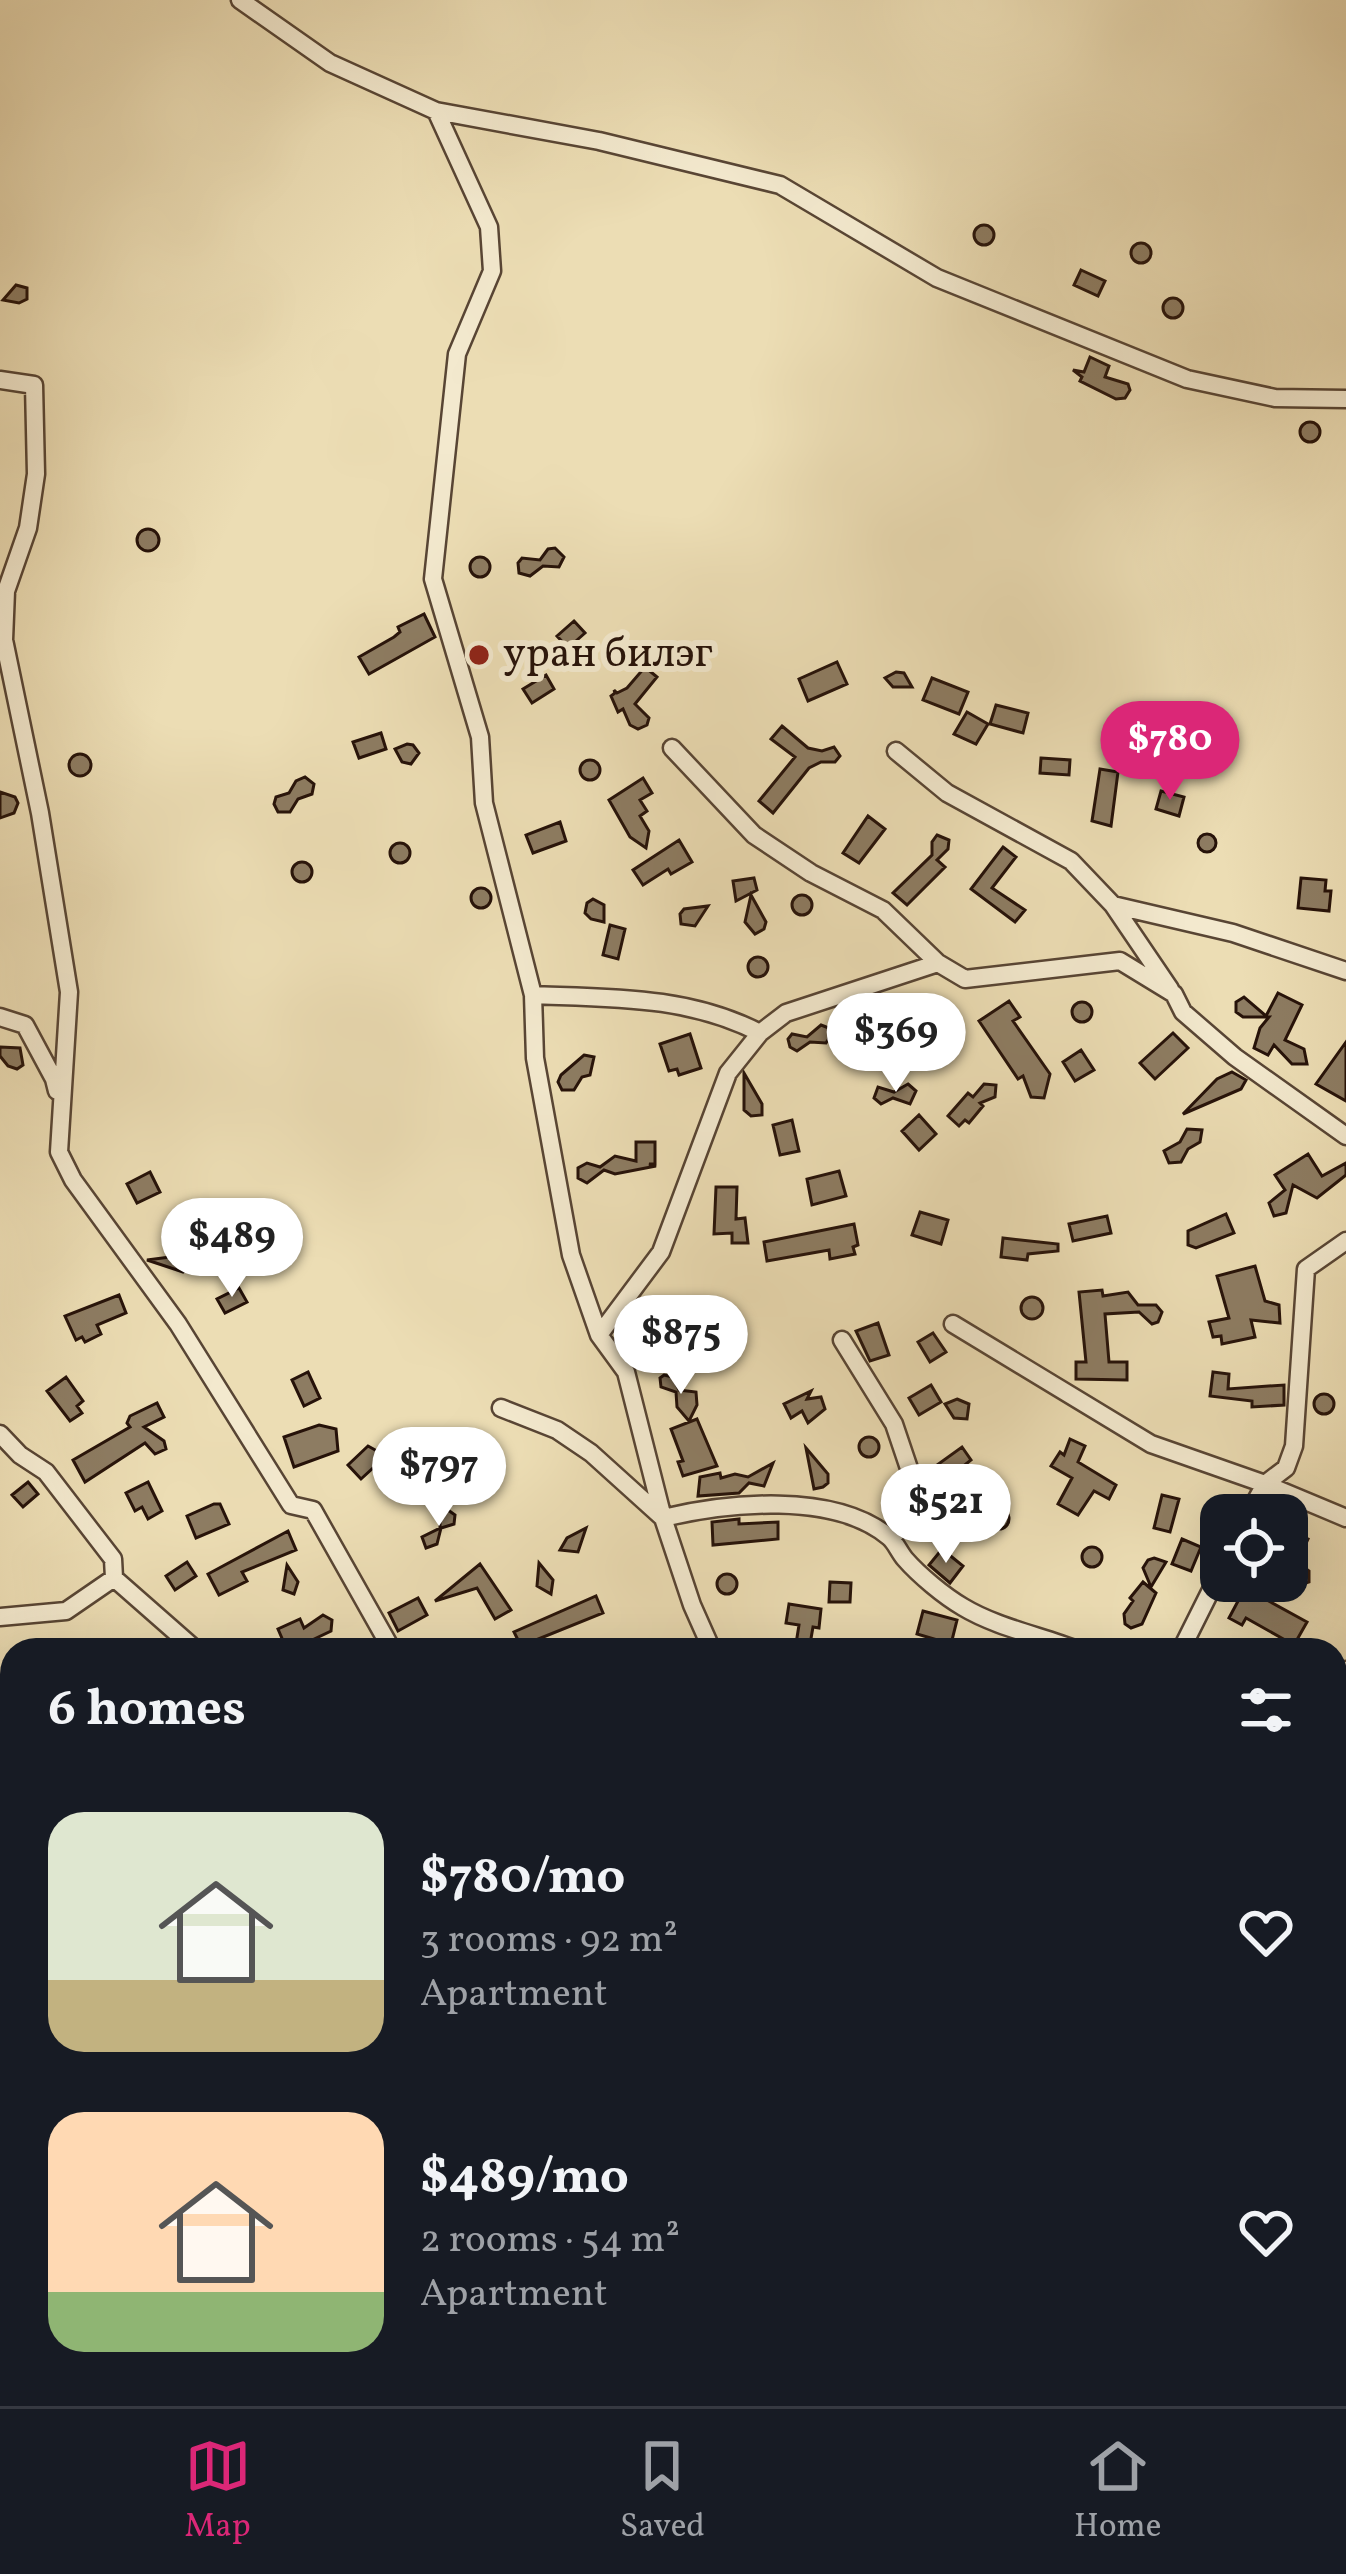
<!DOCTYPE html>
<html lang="en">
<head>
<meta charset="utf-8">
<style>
  body { margin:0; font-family:Vollkorn,serif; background:#242831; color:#f1f3f6; height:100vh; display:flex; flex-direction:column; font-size:45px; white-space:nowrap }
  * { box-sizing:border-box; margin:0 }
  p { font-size:39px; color:#9ea1a6 }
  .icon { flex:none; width:66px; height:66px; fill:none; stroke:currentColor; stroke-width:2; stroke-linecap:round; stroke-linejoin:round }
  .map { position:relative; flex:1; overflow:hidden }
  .sheet { position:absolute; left:0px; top:1638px; width:1347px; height:768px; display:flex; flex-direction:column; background:#171b24; border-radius:36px 36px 0 0; box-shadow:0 12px 48px #0002 }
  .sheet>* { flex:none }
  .controls { position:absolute; left:1200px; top:1494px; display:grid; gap:24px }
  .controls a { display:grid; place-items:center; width:108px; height:108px; border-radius:24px; background:#171b24; box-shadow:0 12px 48px #0002; font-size:60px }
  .price { position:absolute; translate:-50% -102px; padding:0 27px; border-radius:42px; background:#fff; color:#222; font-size:39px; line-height:78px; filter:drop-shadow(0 3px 6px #0008) }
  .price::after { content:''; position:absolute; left:50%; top:72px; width:36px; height:27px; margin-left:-18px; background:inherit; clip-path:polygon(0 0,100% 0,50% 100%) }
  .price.current { background:#db2777; color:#fff }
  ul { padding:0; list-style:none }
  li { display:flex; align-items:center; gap:36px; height:300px; padding:0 48px }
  li span { display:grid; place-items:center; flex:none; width:336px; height:240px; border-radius:36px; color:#555 }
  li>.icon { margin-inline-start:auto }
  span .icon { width:144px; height:144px; fill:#fffc; stroke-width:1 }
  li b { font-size:51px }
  h2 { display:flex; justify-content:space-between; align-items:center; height:144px; padding:0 48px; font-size:51px }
  .tab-bar { display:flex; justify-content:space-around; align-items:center; height:168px; border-top:3px solid #363941; background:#171b24; font-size:33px; color:#9ea1a6 }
  .tab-bar a { display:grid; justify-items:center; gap:6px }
  .tab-bar .current { color:#db2777 }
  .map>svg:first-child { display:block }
  .building { fill:#8d7c62; stroke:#261209; stroke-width:3 }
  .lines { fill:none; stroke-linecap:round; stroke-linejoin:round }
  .minor-casing { stroke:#584534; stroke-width:21 }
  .minor { stroke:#f3e9ce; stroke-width:16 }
  .poi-dot { fill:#8f2418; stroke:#f3e9ce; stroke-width:4.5 }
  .labels { text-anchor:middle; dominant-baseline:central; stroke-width:12; stroke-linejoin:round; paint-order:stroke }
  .poi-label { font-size:42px; fill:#261209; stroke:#f3e9ce; text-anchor:start }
</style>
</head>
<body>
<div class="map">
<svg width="1346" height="2406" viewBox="0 0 1346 2406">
  <rect width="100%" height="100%" fill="#ecddb4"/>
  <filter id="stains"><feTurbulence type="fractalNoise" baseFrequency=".00167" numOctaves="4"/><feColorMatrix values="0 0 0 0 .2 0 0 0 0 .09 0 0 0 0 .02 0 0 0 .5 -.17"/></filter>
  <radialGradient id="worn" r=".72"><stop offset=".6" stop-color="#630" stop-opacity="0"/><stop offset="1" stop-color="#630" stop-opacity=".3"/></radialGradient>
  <!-- building -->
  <path class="building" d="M974 235a10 10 0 1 1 20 0a10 10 0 1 1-20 0Z
    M1131 253a10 10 0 1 1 20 0a10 10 0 1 1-20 0Z
    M1081,270L1105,281L1098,296L1074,285Z
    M16,285L27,288V299L19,303L3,300Z
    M1163 308a10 10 0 1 1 20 0a10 10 0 1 1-20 0Z
    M1090,357L1109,366L1105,377L1128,384L1130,390L1125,398L1116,399L1080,381L1082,377L1073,370L1084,372Z
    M1300 432a10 10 0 1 1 20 0a10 10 0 1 1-20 0Z
    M137 540a11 11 0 1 1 22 0a11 11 0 1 1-22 0Z
    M555,548L564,557L559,567L543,566L530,576L519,573L518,563L522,558L540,560L548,549Z
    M470 567a10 10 0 1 1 20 0a10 10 0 1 1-20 0Z
    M424,614L435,637L369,674L359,657L394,637L400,632L398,627Z
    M574,621L585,633L568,648L557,636Z
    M837,662L847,684L808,701L799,679Z
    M645,667L657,677L635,704L649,718L647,725L638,729L630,725L623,709L618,712L611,696L615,693L614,690L617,693L627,688Z
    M896,672L904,673L912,687H893L885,678Z
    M546,675L554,689L532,703L523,689Z
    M932,678L968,692L959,714L923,700Z
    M996,705L1028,713L1023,733L990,724Z
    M967,712L988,724L976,744L954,734Z
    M782,726L808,748L822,751L834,747L840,756L835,762H821L809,768L773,813L759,801L795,757L771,739Z
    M381,733L386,749L359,758L353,742Z
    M407,744L413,745L419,753L411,764L402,762L395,749Z
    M69 765a11 11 0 1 1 22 0a11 11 0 1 1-22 0Z
    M1041,758L1070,760L1069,775L1040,773Z
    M580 770a10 10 0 1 1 20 0a10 10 0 1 1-20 0Z
    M1100,769L1118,772L1111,826L1092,821Z
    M305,777L314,784L312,794L298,799L290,812H278L274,804L276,797L289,793L296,781Z
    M643,778L652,793L640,800L647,811L640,816L649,831L646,848L630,837L609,800Z
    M1161,791L1184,797L1179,816L1156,809Z
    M0,792L15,797L18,803L14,813L0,818Z
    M868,816L885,829L859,863L843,853Z
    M560,822L566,841L533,853L526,835Z
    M1198 843a9 9 0 1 1 18 0a9 9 0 1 1-18 0Z
    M937,835L949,840L948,849L937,860L945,867L907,905L893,893L932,855V842Z
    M679,840L692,862L671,874L668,869L643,885L633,870Z
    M390 853a10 10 0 1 1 20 0a10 10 0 1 1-20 0Z
    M1003,847L1016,857L992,888L1025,910L1015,922L971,889Z
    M292 872a10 10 0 1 1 20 0a10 10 0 1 1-20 0Z
    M754,878L757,890L736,901L733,881Z
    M1301,878L1326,880L1325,891H1331L1329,911L1298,908Z
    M471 898a10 10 0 1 1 20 0a10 10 0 1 1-20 0Z
    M792 905a10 10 0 1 1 20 0a10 10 0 1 1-20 0Z
    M751,895L766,922L764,929L755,934L745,922Z
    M593,899L604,905V922L591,919L585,913L587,903Z
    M708,906L695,926L681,924L680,914L684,909Z
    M610,925L625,929L618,959L603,955Z
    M748 967a10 10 0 1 1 20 0a10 10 0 1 1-20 0Z
    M1278,993L1302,1005L1285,1040L1304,1049L1307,1064H1292L1274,1045L1268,1055L1254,1048L1260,1028L1269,1017H1243L1236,1012V1002L1244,997L1266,1016Z
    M1009,1001L1020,1017L1013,1021L1050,1074L1044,1098L1031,1097L1023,1076L1018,1079L979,1021Z
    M1072 1012a10 10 0 1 1 20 0a10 10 0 1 1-20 0Z
    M855,1010L864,1015L863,1029L853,1032L840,1027L846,1015Z
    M821,1025L834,1030L826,1043L810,1042L797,1051L790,1047L788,1039L792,1034L807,1037Z
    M1173,1033L1188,1048L1155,1079L1140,1063Z
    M690,1034L701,1068L679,1075L677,1069L669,1071L660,1044Z
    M1346,1042V1101L1316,1084Z
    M0,1047L20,1048L23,1065L17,1069L8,1066L0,1056Z
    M1081,1050L1094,1070L1075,1081L1063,1062Z
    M584,1055L594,1057L590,1075L582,1077L574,1090H562L558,1082L561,1075Z
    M1232,1072L1246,1080L1241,1089L1183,1114L1217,1079Z
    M744,1073L762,1104V1115L751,1116L744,1110Z
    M908,1084L916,1091L910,1104L893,1098L881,1104L874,1098L878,1087L894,1092Z
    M984,1084L996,1085L995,1097L980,1103L983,1106L969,1123L965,1120L959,1126L948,1116L968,1093L973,1097Z
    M919,1115L936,1134L919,1150L902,1131Z
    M792,1120L799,1151L780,1155L773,1125Z
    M1187,1129L1202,1130L1200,1142L1188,1149L1181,1162L1169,1163L1164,1151L1180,1142Z
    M636,1142H655V1164H649L656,1166L615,1174L604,1170L587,1183L578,1178V1168L587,1163L600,1167L615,1156L636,1161Z
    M1308,1154L1322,1176L1346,1163V1175L1317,1198L1293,1185L1286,1213L1274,1216L1269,1203L1285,1190L1275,1175Z
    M839,1171L846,1196L812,1205L807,1179Z
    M150,1172L160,1192L137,1203L127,1184Z
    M716,1187H737L736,1219L745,1218L748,1243H732V1233L714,1234Z
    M920,1212L948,1220L941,1244L912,1235Z
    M1226,1214L1234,1233L1196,1248L1188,1245V1231Z
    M1107,1216L1111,1233L1073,1241L1069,1224Z
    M854,1224L858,1245L853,1247L855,1254L830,1259L829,1250L767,1261L764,1242Z
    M1003,1238L1058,1244V1251L1028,1254L1027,1260L1001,1257Z
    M185,1255L193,1264L183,1272L147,1260Z
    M1255,1266L1265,1301L1279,1305L1280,1323L1251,1320L1255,1337L1222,1344L1221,1336L1213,1337L1209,1322L1229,1318L1217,1276Z
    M239,1288L247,1302L225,1313L217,1299Z
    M1102,1290L1103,1296L1128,1292L1138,1305H1156L1162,1312L1158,1322L1152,1324L1139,1312L1105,1314L1109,1362H1127V1380L1076,1379V1362H1086L1079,1292Z
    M119,1295L126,1313L97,1325L101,1334L85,1342L82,1337L76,1340L65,1316Z
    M1021 1308a11 11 0 1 1 22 0a11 11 0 1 1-22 0Z
    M680,1318L688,1320L689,1331L673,1333L662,1343L643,1337L631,1343L623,1338L625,1329L630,1325L646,1331L656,1324L669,1326Z
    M878,1323L889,1355L870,1361L856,1331Z
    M933,1333L946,1352L930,1362L918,1342Z
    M308,1372L320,1398L304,1406L292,1380Z
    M1213,1372L1229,1374L1228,1389L1284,1385V1405L1252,1407V1401L1210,1396Z
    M664,1375L673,1377L679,1390L696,1392L697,1405L689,1421L677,1407L676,1392L661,1387L660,1378Z
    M66,1377L83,1401L77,1406L82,1413L70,1421L47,1391Z
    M931,1385L941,1402L919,1415L909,1398Z
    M811,1391L807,1399L821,1397L825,1409L808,1423L802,1411L791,1418L784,1404Z
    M1314 1404a10 10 0 1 1 20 0a10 10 0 1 1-20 0Z
    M957,1399L969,1404L967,1419L954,1418L945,1404Z
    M157,1403L164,1417L144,1427L164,1441L166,1449L155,1454L145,1443L85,1482L73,1460L130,1427L127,1423L130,1416Z
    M697,1419L717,1466L683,1476L678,1462L683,1461L671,1429Z
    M319,1425L336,1429L338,1451L294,1467L284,1437Z
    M859 1447a10 10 0 1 1 20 0a10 10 0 1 1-20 0Z
    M1070,1439L1085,1446L1078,1462L1116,1485L1109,1499L1094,1491L1078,1515L1058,1504L1072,1478L1051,1466L1060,1452L1064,1455Z
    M368,1446L386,1456L361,1479L348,1465Z
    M962,1447L971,1460L940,1485L930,1470Z
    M806,1448L828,1474V1483L823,1487L814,1489Z
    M395,1461L411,1470L412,1482L399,1483Z
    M773,1463L764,1486L749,1483L739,1493L698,1496L700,1477L720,1473L721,1478L735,1474L748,1477Z
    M28,1482L38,1494L23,1507L12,1495Z
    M148,1482L162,1511L148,1519L142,1507L135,1511L126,1493Z
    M1162,1495L1179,1499L1170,1532L1154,1528Z
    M214,1504H220L229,1524L196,1538L187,1516Z
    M955,1506L972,1528L946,1549L928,1528Z
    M989 1519a10 10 0 1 1 20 0a10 10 0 1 1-20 0Z
    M448,1510L455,1515L454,1524L441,1528L437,1544L426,1548L422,1537L440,1528V1513Z
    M739,1519V1524L778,1522V1539L713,1545L712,1522Z
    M586,1528L578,1552L560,1550L567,1538Z
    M1287,1530L1308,1539L1302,1552L1287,1546Z
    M288,1531L296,1550L242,1572L247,1581L219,1595L208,1574Z
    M1182,1539L1201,1547L1191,1571L1172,1564Z
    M1082 1557a10 10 0 1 1 20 0a10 10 0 1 1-20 0Z
    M942,1549L963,1566L950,1583L929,1565Z
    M1154,1558L1166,1562L1151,1587L1143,1568L1148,1560Z
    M187,1562L196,1576L175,1590L166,1576Z
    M539,1563L553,1580L551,1594L537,1586Z
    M480,1564L511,1610L495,1619L477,1588L435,1601Z
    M287,1565L298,1582L294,1594L283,1590Z
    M1301,1565L1309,1571V1582L1300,1585L1288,1581Z
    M717 1584a10 10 0 1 1 20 0a10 10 0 1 1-20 0Z
    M830,1582L851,1583L850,1602H829Z
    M1143,1582L1156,1593L1142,1624L1131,1628L1125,1624L1124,1614L1133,1601L1130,1598Z
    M1245,1588L1307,1622L1294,1645L1246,1618L1242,1625L1229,1618Z
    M596,1596L603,1613L521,1646L514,1632Z
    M418,1598L427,1615L398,1631L389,1613Z
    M789,1604L821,1609L819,1628L813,1627L809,1650H795L799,1625L786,1623Z
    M923,1611L957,1620L951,1644L917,1634Z
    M323,1615L332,1620L331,1631L291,1650H275L284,1643L278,1629L300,1619L304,1628Z"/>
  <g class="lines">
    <!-- minor casing -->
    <g class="minor-casing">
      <path id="minor" d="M240,0L330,63L436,111L489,227L492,271L457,354L433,579L480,737L484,803L533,995L535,1058L571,1255L599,1335L626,1372L663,1518L692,1605L712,1650
        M436,111L599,141L780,185L937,278L1187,379L1275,398L1346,399
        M0,380L34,385L36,474L28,528L6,591L4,640L40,813L69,992L59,1152L73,1180L178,1324L291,1505L313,1510L392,1650
        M672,748L754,835L811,873L883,910L938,963L965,979L1120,961L1174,994L1183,1012L1235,1057L1346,1136
        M896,751L947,793L1071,861L1113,905L1170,989
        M1113,905L1233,933L1346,971
        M533,995C611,998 689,996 760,1033L786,1013L938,963
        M0,1017L25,1025L54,1079L57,1091
        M953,1324L1151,1444L1265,1484L1346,1518
        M599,1335L661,1252L728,1073L760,1033
        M842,1340L894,1424L921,1504L892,1538
        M501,1408L557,1430L591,1453L663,1518C726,1503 834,1491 889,1537C896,1543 899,1552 905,1559C919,1575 944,1596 963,1607C996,1627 1041,1636 1077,1650
        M0,1434L20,1455L46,1472L113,1559L114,1578L196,1650
        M1248,1515L1265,1484L1286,1468L1294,1446L1306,1269L1346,1241
        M0,1617L66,1611L114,1578
        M1181,1650L1221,1570
        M1335,1702L1346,1670
        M1335,1864L1346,1863
        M0,1922L12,1918
        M0,1959L12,1983
        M1335,2024L1346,2032
        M1335,2083L1346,2095
        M0,2267L12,2266
        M167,2394L171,2406
        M654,2394L658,2406
        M794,2394L800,2406
        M1014,2403L1039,2394
        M252,2406L292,2394
        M1294,2406L1302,2394"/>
    </g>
    <!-- minor -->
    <use href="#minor" class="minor"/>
  </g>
  <!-- markers -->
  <circle class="poi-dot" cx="479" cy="655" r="12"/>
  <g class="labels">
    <!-- poi labels -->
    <g class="poi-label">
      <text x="503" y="655">уран билэг</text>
    </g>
  </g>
  <rect width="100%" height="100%" filter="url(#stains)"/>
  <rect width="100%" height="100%" fill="url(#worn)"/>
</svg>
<div class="controls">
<a><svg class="icon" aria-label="locate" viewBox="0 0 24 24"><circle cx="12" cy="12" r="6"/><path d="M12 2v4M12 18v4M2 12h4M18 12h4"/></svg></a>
</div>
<b class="price current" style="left:1170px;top:803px">$780</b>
<b class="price" style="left:896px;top:1095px">$369</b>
<b class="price" style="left:232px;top:1300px">$489</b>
<b class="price" style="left:681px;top:1397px">$875</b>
<b class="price" style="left:439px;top:1529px">$797</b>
<b class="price" style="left:946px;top:1566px">$521</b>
<section class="sheet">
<h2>6 homes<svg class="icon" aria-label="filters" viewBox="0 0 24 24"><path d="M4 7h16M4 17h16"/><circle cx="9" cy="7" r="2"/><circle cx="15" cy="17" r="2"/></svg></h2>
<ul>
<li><span style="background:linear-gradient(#dfe7d0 70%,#c2b280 0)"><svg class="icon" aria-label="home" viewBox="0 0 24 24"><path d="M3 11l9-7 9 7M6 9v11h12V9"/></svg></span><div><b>$780/mo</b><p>3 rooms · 92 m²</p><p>Apartment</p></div><svg class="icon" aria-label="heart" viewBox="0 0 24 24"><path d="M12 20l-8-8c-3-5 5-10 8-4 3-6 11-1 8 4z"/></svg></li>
<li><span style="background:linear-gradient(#ffd9b3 75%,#8fb573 0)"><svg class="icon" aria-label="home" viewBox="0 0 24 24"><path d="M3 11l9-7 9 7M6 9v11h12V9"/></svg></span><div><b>$489/mo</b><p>2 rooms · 54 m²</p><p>Apartment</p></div><svg class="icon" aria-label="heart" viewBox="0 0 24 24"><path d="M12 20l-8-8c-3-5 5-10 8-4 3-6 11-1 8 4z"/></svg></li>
</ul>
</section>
</div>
<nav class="tab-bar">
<a class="current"><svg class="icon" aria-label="map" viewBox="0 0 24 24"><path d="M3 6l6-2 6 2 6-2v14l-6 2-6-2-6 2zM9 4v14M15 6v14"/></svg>Map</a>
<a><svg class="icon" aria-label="saved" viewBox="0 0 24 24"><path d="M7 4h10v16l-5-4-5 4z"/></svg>Saved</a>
<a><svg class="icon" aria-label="home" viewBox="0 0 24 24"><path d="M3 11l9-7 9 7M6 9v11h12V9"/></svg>Home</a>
</nav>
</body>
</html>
